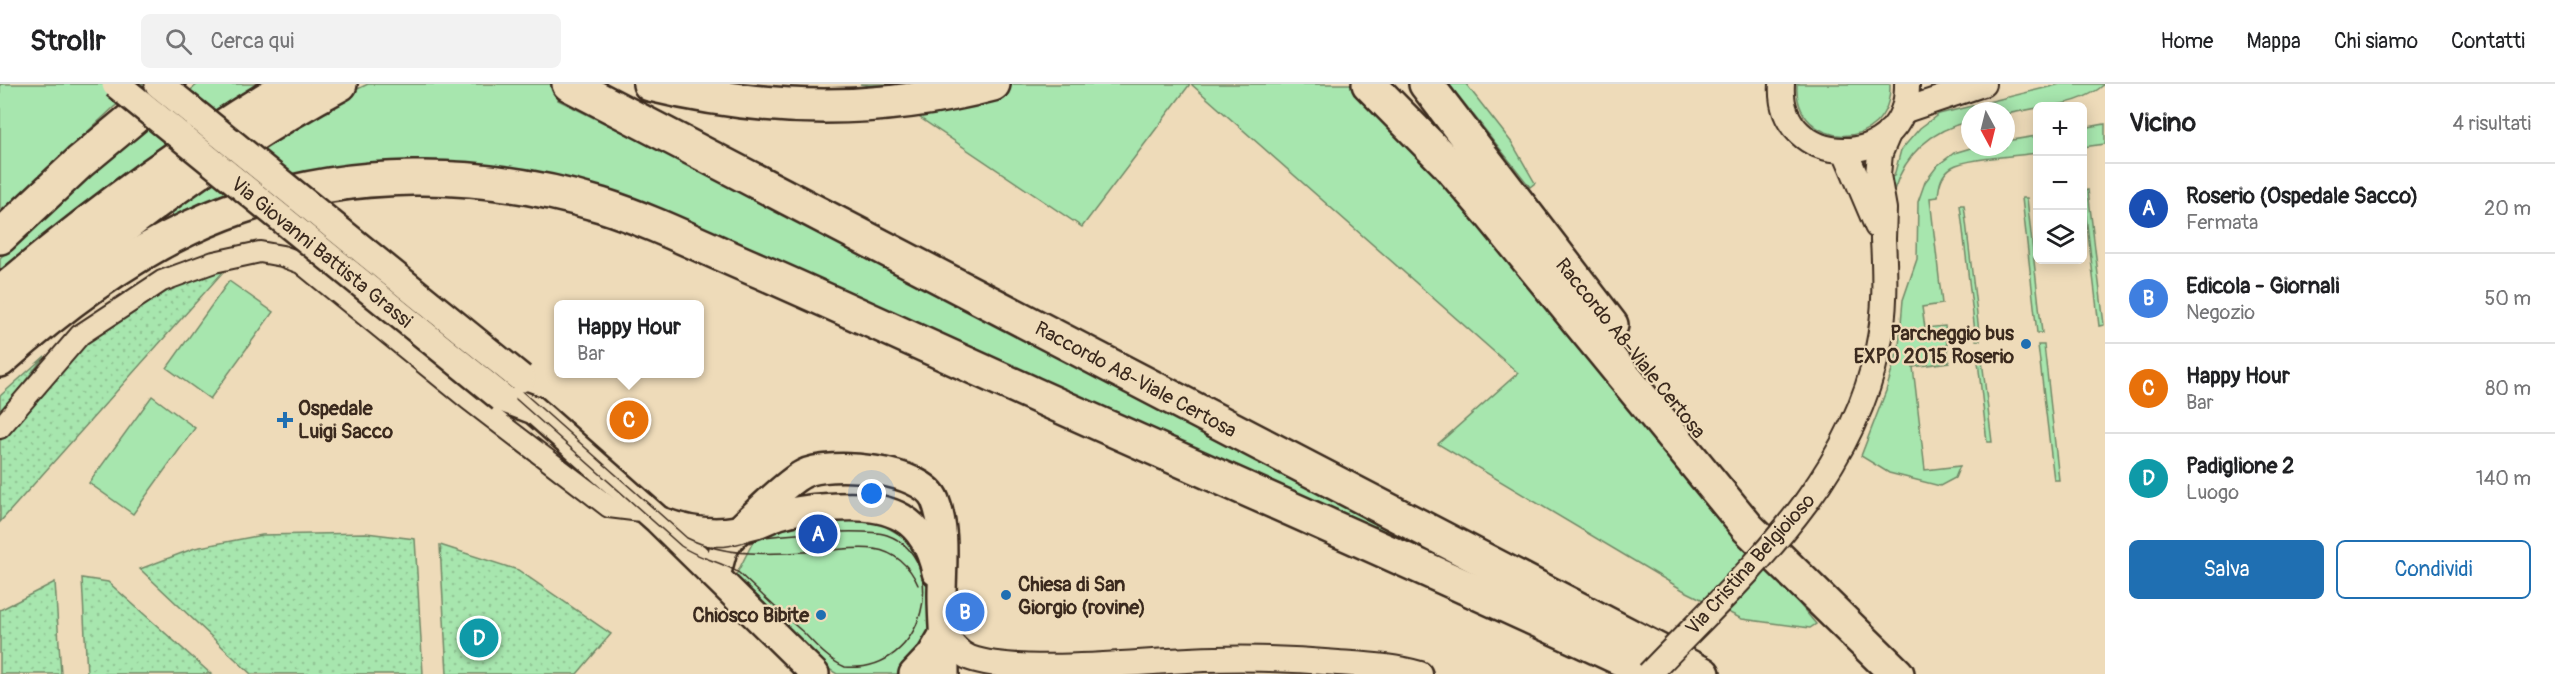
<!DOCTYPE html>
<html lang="it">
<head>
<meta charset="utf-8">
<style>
	body { margin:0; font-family:Pangolin,sans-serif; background:#f2f2f2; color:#202124 }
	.controls { position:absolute; right:18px; top:18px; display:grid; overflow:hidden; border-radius:9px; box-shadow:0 3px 15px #0003 }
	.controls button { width:54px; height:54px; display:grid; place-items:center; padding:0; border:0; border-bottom:2px solid #e0e0e0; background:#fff; color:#202124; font:30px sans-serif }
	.compass { position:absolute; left:1961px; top:18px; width:54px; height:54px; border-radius:50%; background:#fff; box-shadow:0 3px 15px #0003; rotate:173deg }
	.you { position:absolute; left:872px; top:410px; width:21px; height:21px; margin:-15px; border:4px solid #fff; border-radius:50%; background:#1a73e8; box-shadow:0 0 0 9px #1a73e833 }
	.badge { display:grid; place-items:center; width:39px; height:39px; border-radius:50%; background:#1f6fb2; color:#fff; font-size:20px; font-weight:700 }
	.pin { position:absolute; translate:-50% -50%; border:3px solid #fff; box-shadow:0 2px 6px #0006 }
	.popup { position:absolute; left:554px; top:216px; width:150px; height:78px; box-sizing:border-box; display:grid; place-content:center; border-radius:9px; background:#fff; filter:drop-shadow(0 2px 4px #0005); font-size:20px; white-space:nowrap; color:#757577 }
	.popup b { font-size:22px; color:#202124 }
	.popup::after { content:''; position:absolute; left:50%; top:100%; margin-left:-12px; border:12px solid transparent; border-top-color:#fff }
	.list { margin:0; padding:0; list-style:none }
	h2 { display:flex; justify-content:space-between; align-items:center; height:78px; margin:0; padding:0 24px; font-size:26px }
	h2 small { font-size:20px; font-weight:400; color:#757577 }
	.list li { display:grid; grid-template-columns:39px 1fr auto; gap:18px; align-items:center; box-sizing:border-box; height:90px; padding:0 24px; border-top:2px solid #e0e0e0 }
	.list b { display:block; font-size:22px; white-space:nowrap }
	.list p { margin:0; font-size:20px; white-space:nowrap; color:#757577 }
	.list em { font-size:20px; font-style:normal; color:#757577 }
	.actions { display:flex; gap:12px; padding:18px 24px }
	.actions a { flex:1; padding:14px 0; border:2px solid #1f6fb2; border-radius:9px; text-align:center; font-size:21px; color:#1f6fb2 }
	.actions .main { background:#1f6fb2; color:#fff }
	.icon { flex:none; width:33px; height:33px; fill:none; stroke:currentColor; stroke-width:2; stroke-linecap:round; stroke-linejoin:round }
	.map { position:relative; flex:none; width:2105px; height:590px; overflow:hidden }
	header { display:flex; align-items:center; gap:36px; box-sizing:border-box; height:84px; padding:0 30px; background:#fff; border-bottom:2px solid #e0e0e0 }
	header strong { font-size:28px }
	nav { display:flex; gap:33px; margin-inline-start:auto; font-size:21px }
	.search { width:420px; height:54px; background:#f2f2f2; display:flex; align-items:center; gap:15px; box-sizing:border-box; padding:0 21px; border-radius:9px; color:#757577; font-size:22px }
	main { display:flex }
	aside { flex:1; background:#fff }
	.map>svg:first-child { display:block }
	.grass { fill:#a7e6ae; stroke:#718866; stroke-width:1.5 }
	.park { fill:url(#park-dots); stroke:#718866; stroke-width:1.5 }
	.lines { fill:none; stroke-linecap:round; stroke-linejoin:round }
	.minor-casing { stroke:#3b2a1e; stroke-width:24 }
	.tertiary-casing { stroke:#3b2a1e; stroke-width:28 }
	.secondary-casing { stroke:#3b2a1e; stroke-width:32 }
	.motorway-casing { stroke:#3b2a1e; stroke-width:38 }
	.minor { stroke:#eedbb9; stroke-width:20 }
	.tertiary { stroke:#eedbb9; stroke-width:24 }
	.secondary { stroke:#eedbb9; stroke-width:27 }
	.motorway { stroke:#eedbb9; stroke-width:33 }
	.tram { stroke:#3b2a1e; stroke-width:1.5 }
	.tertiary-bridge-casing { stroke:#3b2a1e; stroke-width:28; stroke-linecap:butt }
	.secondary-bridge-casing { stroke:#3b2a1e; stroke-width:32; stroke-linecap:butt }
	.tertiary-bridge { stroke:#eedbb9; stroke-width:24 }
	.secondary-bridge { stroke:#eedbb9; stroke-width:27 }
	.poi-dot { fill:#1f6fb2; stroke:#eedbb9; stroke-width:2 }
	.labels { text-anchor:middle; stroke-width:4.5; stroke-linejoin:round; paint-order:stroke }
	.street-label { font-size:20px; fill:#3b2a1e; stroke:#eedbb9 }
	.poi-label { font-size:20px; font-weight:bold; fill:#3b2a1e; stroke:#eedbb9; text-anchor:end }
</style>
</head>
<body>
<header>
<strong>Strollr</strong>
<div class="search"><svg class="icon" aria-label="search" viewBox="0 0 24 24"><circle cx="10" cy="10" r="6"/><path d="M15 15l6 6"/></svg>Cerca qui</div>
<nav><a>Home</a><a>Mappa</a><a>Chi siamo</a><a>Contatti</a></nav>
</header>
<main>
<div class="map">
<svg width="2105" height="590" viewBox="0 0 2105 590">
	<defs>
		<pattern id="park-dots" width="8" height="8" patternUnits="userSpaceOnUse" patternTransform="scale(1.5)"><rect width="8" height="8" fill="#a7e6ae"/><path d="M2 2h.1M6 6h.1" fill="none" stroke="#91c595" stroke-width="1.8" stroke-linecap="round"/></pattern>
	</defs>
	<rect width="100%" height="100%" fill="#eedbb9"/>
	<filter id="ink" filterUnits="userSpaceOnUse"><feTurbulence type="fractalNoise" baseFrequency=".0167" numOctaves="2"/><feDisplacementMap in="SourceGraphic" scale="12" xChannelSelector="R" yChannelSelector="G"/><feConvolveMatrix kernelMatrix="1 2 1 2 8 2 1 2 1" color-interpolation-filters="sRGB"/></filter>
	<g filter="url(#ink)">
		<!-- grass -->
		<g class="grass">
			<path d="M 0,0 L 143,0 L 114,23 L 0,129 Z"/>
			<path d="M 198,0 L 272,0 L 0,197 L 0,174 L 88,91 Z"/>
			<path d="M 368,0 L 568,0 L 558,16 L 764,119 L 1496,499 L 497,89 L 176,135 L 170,128 L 218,93 L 345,11 Z"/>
			<path d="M 860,0 L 1190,0 L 1082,143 L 874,3 Z"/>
			<path d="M 1191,0 L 1353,0 L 1453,103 L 1816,540 L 1810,544 L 1742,535 L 1683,506 L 1438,360 L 1518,289 Z"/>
			<path d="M 1449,0 L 1466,0 L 1512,59 L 1535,99 L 1530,103 Z"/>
			<path d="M 1797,0 L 1890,0 C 1892,70 1793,67 1797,0 Z"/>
			<path d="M 2061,0 L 2105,0 C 2086,16 2062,22 2038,22 L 2037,24 L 2006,30 L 2006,27 L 1970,27 L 1970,37 C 1932,46 1906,68 1894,106 L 1892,104 L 1891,93 L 1894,92 L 1901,66 L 1920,44 L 1939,30 Z"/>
			<path d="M 2105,40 L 2105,60 L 2083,63 L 2083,44 Z"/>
			<path d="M 2037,52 L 2037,69 C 2018,72 1966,74 1952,83 C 1941,90 1939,101 1938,113 L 1930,114 L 1942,220 L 1922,223 L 1925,244 L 1945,242 L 1949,278 L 1913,283 L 1925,386 L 1960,382 L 1955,394 L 1940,402 L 1889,389 L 1861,372 L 1886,307 L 1899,262 L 1903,216 L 1917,175 L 1918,118 L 1925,98 L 1938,81 L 1954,69 L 1974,63 L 2006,63 L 2006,57 Z"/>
			<path d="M 2088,106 L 2104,241 L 2099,242 L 2083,107 Z"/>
			<path d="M 2022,114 L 2027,114 L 2042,249 L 2037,249 Z"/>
			<path d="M 1960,121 L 1964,121 L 1980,256 L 1976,256 Z"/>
			<path d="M 229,197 L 273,228 L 210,315 L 167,284 Z"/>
			<path d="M 2038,261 L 2044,261 L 2059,396 L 2054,396 Z"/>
			<path d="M 1977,268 L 1981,268 L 1992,358 L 1987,358 Z"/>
			<path d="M 152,312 L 195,344 L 133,430 L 89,399 Z"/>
			<path d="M 863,436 L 883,441 L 911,457 L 930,491 L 930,547 L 910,580 L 896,590 L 837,590 L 819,579 L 732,499 L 757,450 L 781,439 Z"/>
		</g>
		<!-- park -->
		<g class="park">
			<path d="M 210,187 L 223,188 L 0,438 L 0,357 L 86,257 L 157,207 Z"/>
			<path d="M 45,272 L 0,329 L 0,312 Z"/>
			<path d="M 366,449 L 415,455 L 423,590 L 251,590 L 140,485 L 195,464 L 262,451 Z"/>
			<path d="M 440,461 L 518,486 L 611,550 L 577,590 L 447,590 Z"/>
			<path d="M 82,494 L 108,498 L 211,590 L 87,590 Z"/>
			<path d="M 55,498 L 61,590 L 0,590 L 0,526 Z"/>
		</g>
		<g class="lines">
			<defs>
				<path id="minor" d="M 0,344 L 80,251 L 162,197 L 214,178 L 260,168 L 282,172 L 301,179 L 468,315 L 609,423 L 649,428"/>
				<g id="tertiary">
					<path d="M 1782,0 C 1776,86 1909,90 1907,0"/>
					<path d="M 1903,27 L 1983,0"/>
					<path d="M 1845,67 L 1877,142"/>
					<path d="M 1883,155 L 1884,125 L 1878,91 L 1880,69 L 1889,48"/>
					<path d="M 944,549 C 951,559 958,569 970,574 C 1015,590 1118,580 1169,577 C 1225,573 1283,574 1338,579 C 1365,581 1394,582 1420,590"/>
				</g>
				<g id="secondary">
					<path d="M 502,314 L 534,326 L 658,436 L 815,590"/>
					<path d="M 660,437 C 684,446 711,451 737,446 C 752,444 765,436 779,431 C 799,425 818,424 838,423 C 890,420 924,433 936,488"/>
					<path d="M 716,492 L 723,466 L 731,454 C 745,439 787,398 803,390 C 830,376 923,385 935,416 C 947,446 942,481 942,512 C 942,538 945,564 945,590"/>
					<path d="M 913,590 L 931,571 L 944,549"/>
				</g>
				<g id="motorway">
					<path d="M 569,0 L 1703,590"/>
					<path d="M 650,0 C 763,28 880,30 993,0"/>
					<path d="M 1369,0 L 1447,79 L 1490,129 L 1748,444 L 1897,590"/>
					<path d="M 1426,0 L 1611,241"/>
					<path d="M 0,153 L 80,78 L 168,5"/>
					<path d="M 0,210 C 91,133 189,60 292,0"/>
					<path d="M 0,245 C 101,156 220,64 340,0"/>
					<path d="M 0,276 C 124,165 242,96 413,94 C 475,93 541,103 601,121 C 655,138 707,165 760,187 C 851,227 942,269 1033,310 C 1240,403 1449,493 1654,590"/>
				</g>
			</defs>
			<!-- minor casing -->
			<use href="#minor" class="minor-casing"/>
			<!-- tertiary casing -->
			<use href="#tertiary" class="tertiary-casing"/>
			<!-- secondary casing -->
			<use href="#secondary" class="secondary-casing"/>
			<!-- motorway casing -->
			<use href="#motorway" class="motorway-casing"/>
			<!-- minor -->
			<use href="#minor" class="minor"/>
			<!-- tertiary -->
			<use href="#tertiary" class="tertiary"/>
			<!-- secondary -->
			<use href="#secondary" class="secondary"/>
			<!-- motorway -->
			<use href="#motorway" class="motorway"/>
			<!-- tram -->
			<g class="tram">
				<path d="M 130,0 L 508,308 L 681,462 C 699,475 721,477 739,489 C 760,509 781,529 803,548 C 815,560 828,576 845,583 C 927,590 951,474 887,451 C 866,444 789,450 764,453 C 745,456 732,465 711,462"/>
				<path d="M 145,0 L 515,301 L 687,454 C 732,476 784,469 832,466 C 846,465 860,463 874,465 C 895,468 910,482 918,501"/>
			</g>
			<defs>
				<path id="tertiary-bridge" d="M 1649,590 C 1742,492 1850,401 1878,264 C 1886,228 1885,191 1883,155"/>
				<g id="secondary-bridge">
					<path d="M 116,0 L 502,314"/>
					<path d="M 159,0 L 521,294"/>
				</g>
			</defs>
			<!-- tertiary-bridge casing -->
			<use href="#tertiary-bridge" class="tertiary-bridge-casing"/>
			<!-- secondary-bridge casing -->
			<use href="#secondary-bridge" class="secondary-bridge-casing"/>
			<!-- tertiary-bridge -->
			<use href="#tertiary-bridge" class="tertiary-bridge"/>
			<!-- secondary-bridge -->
			<use href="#secondary-bridge" class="secondary-bridge"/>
		</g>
	</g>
	<!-- markers -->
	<g class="poi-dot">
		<circle cx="2026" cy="260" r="6"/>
		<path d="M282 327h6v6h6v6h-6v6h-6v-6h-6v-6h6z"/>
		<circle cx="1006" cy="511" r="6"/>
		<circle cx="821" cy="531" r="6"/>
	</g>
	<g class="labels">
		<!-- street labels -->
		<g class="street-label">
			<text transform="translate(322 168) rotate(39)" y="7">Via Giovanni Battista Grassi</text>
			<text transform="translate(1631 264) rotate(51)" y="7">Raccordo A8-Viale Certosa</text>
			<text transform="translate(1136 295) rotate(28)" y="7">Raccordo A8-Viale Certosa</text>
			<text transform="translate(1750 480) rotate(-48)" y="7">Via Cristina Belgioioso</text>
		</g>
		<!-- poi labels -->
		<g class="poi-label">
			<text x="2014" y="256">Parcheggio bus<tspan x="2014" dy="23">EXPO 2015 Roserio</tspan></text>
			<text x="298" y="331" text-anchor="start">Ospedale<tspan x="298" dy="23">Luigi Sacco</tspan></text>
			<text x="1018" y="507" text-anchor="start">Chiesa di San<tspan x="1018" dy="23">Giorgio (rovine)</tspan></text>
			<text x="809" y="538">Chiosco Bibite</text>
		</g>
	</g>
</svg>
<div class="controls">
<button>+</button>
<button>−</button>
<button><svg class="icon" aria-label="layers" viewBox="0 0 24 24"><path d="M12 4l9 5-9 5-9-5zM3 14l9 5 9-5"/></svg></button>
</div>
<svg class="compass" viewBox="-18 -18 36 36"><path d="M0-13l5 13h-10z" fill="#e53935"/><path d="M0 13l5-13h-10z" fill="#757577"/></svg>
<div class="you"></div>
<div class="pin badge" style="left:818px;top:450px;background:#1a4fb4">A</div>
<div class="pin badge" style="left:965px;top:528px;background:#3f7fe0">B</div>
<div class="pin badge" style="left:629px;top:336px;background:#e8710a">C</div>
<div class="popup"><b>Happy Hour</b>Bar</div>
<div class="pin badge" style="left:479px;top:554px;background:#0f9aa8">D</div>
</div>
<aside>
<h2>Vicino<small>4 risultati</small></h2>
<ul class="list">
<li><span class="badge" style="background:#1a4fb4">A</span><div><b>Roserio (Ospedale Sacco)</b><p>Fermata</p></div><em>20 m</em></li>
<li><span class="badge" style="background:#3f7fe0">B</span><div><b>Edicola - Giornali</b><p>Negozio</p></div><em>50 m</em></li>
<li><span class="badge" style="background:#e8710a">C</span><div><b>Happy Hour</b><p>Bar</p></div><em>80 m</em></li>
<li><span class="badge" style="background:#0f9aa8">D</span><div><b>Padiglione 2</b><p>Luogo</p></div><em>140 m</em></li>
</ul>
<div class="actions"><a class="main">Salva</a><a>Condividi</a></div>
</aside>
</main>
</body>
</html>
